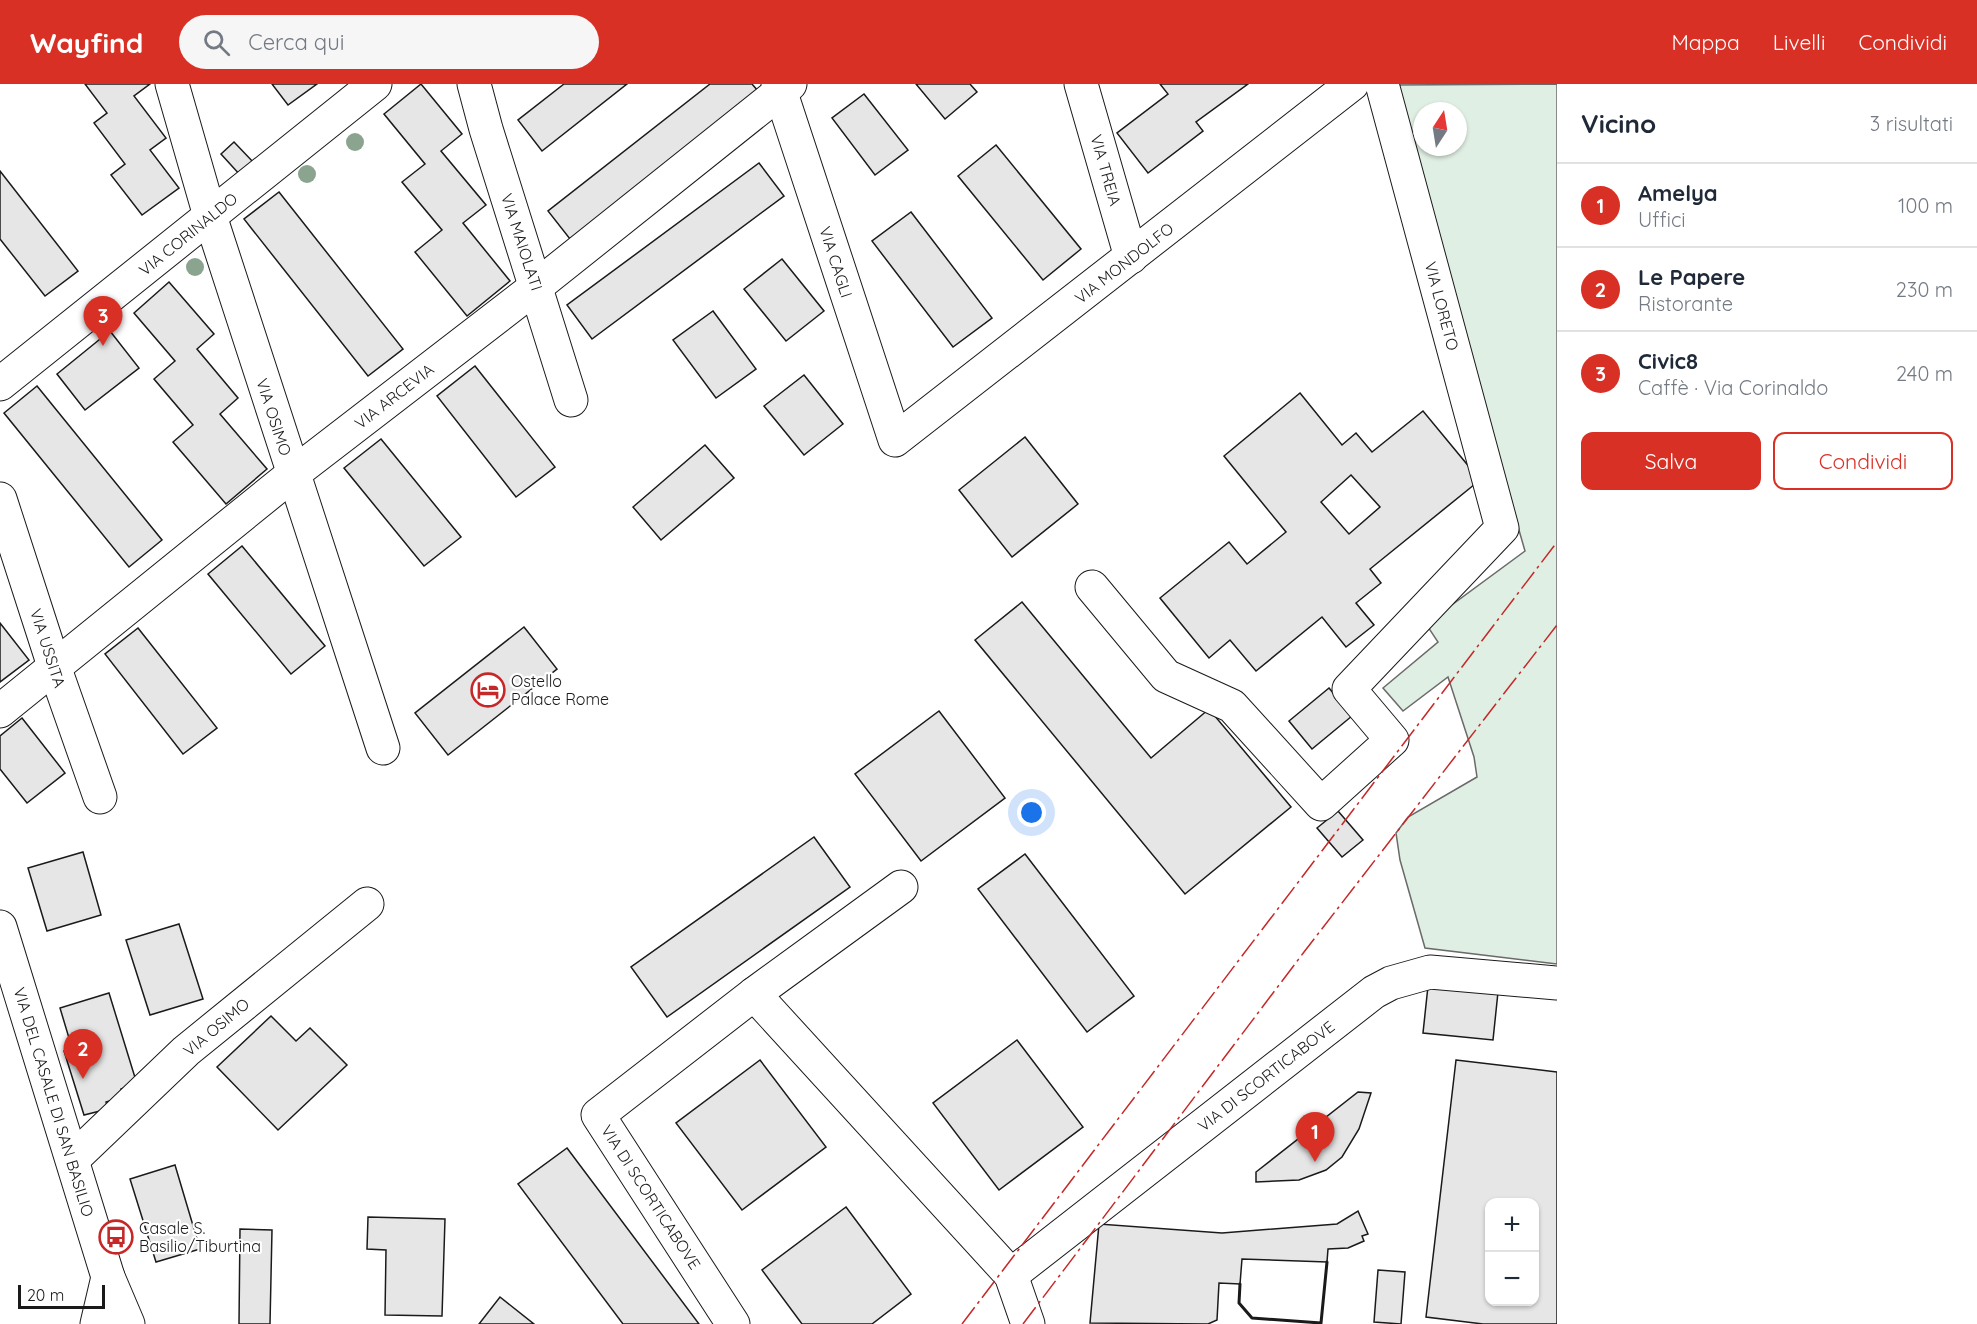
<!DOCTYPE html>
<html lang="it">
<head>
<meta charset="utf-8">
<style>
	body { margin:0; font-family:Quicksand,sans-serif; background:#f6f6f7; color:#1f2937 }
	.controls { position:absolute; right:18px; bottom:18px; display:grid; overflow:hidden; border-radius:12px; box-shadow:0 2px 4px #0004 }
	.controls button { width:54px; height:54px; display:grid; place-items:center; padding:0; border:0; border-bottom:2px solid #e0e1e3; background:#fff; color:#1f2937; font:30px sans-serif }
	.compass { position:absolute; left:1413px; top:18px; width:54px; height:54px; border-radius:50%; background:#fff; box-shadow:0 2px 4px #0004; rotate:12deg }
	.scale { position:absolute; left:18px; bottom:15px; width:87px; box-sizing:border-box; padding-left:6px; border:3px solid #1a1a1a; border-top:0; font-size:16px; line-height:21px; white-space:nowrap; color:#1a1a1a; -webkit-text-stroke:4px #fff; paint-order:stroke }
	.you { position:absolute; left:1032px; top:729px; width:21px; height:21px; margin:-15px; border:4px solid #fff; border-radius:50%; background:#1a73e8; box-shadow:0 0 0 9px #1a73e833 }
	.badge { display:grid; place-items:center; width:39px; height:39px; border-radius:50%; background:#d93025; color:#fff; font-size:20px; font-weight:700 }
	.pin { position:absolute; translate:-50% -50px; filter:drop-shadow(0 2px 3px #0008) }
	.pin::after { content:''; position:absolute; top:32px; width:21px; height:18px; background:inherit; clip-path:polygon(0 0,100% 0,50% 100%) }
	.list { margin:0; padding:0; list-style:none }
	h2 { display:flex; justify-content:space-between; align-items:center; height:78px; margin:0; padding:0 24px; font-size:26px }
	h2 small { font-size:20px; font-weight:400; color:#747a83 }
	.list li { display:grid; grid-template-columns:39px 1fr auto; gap:18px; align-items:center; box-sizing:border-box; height:84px; padding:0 24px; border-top:2px solid #e0e1e3 }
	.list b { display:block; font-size:22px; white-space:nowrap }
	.list p { margin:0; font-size:20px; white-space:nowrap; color:#747a83 }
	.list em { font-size:20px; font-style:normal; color:#747a83 }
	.actions { display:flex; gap:12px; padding:18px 24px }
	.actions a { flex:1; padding:14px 0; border:2px solid #d93025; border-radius:12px; text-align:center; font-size:21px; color:#d93025 }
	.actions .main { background:#d93025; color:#fff }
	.icon { flex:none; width:33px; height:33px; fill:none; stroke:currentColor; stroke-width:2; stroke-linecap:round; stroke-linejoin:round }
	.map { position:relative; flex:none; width:1557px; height:1240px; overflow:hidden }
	header { display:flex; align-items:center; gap:36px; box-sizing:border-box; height:84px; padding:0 30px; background:#d93025; color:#fff }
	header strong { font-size:28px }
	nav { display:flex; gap:33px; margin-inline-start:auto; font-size:21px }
	.search { width:420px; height:54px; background:#f6f6f7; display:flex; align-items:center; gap:15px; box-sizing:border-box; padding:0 21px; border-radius:33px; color:#747a83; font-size:22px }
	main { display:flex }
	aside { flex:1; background:#fff }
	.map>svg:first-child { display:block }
	.green { fill:#e0efe3; stroke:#6a6a6a; stroke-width:1.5; fill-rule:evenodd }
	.building { fill:#e6e6e6; stroke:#1a1a1a; stroke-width:1.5; fill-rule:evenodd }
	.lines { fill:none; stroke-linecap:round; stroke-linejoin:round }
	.minor-casing { stroke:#1a1a1a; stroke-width:35 }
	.minor { stroke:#fff; stroke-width:33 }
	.wall { stroke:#1a1a1a; stroke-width:3 }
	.power { stroke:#c62828; stroke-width:1.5; stroke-dasharray:21 4.5 3 4.5; stroke-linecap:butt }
	.tree { fill:#8aa48f }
	.labels { text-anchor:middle; stroke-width:4.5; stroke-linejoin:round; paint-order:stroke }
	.street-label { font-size:16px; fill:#1a1a1a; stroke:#fff }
	.poi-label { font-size:16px; fill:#1a1a1a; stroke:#fff; text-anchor:start }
</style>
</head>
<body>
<header>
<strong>Wayfind</strong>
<div class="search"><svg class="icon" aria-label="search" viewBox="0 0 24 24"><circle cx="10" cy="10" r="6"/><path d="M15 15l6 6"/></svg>Cerca qui</div>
<nav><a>Mappa</a><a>Livelli</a><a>Condividi</a></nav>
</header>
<main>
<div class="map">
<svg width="1557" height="1240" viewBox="0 0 1557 1240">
	<rect width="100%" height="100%" fill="#fff"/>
	<!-- green -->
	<path class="green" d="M 1557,0 L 1557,880 L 1425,864 L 1400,776 L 1396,749 L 1408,733 L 1477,693 L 1474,673 L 1448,593 L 1403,627 L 1383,604 L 1438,558 L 1426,540 L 1525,467 L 1391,1 ZM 1422,27 L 1458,27 L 1458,63 L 1422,63 Z"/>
	<!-- building -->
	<g class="building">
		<path d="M 85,0 L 150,0 L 134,12 L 166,54 L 150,66 L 179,104 L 142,131 L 111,91 L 125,80 L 94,39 L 107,29 Z"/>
		<path d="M 272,0 L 317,0 L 288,21 Z"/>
		<path d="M 421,0 L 462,50 L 441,67 L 486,121 L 463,139 L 510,197 L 467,232 L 415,168 L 442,146 L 402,98 L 425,80 L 384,30 Z"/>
		<path d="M 564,0 L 627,0 L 542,67 L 518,36 Z"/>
		<path d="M 710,0 L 752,0 L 758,7 L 570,155 L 548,127 Z"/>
		<path d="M 916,0 L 970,0 L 977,8 L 945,35 Z"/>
		<path d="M 1160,0 L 1248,0 L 1196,38 L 1203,47 L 1148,89 L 1117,49 L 1168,10 Z"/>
		<path d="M 864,10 L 908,66 L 875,91 L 832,34 Z"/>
		<path d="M 234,58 L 255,80 L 241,92 L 221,70 Z"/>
		<path d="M 996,61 L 1081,165 L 1043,196 L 958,92 Z"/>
		<path d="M 759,79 L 784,112 L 592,255 L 567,221 Z"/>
		<path d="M 0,87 L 78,187 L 45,212 L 0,155 Z"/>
		<path d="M 279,108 L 403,265 L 368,292 L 244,135 Z"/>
		<path d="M 911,128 L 992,234 L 953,263 L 872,157 Z"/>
		<path d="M 782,175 L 824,227 L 786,257 L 744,205 Z"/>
		<path d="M 169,198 L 214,250 L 197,265 L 238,314 L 220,330 L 267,385 L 226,420 L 173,358 L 193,341 L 154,295 L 175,277 L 134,229 Z"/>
		<path d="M 713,227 L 756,285 L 716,314 L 673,256 Z"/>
		<path d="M 110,247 L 139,284 L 85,326 L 57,290 Z"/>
		<path d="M 475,282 L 555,383 L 516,413 L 437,312 Z"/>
		<path d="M 804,291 L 843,340 L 804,371 L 764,322 Z"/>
		<path d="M 37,302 L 162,456 L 129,483 L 4,329 Z"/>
		<path d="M 1300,309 L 1342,361 L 1356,349 L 1372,368 L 1423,327 L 1480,396 L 1370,485 L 1381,499 L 1356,519 L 1374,541 L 1346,563 L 1322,533 L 1256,587 L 1230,556 L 1209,574 L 1160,514 L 1229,458 L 1247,480 L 1286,448 L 1224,372 ZM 1351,391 L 1380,423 L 1349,450 L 1321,418 Z"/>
		<path d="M 1025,353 L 1078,420 L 1012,473 L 959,406 Z"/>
		<path d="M 381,355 L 461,453 L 424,482 L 344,384 Z"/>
		<path d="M 705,361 L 734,394 L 661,456 L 633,423 Z"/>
		<path d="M 242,462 L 325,562 L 291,590 L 208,490 Z"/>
		<path d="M 1022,518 L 1151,674 L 1209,625 L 1291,723 L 1185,810 L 975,556 Z"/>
		<path d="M 0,539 L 29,576 L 0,598 Z"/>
		<path d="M 524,543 L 557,585 L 448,671 L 415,629 Z"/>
		<path d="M 138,544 L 217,644 L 183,670 L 105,570 Z"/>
		<path d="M 1329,604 L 1352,632 L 1312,665 L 1289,637 Z"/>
		<path d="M 939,627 L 1005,714 L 921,777 L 855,690 Z"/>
		<path d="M 22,634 L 65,689 L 27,719 L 0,685 L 0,652 Z"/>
		<path d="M 1338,727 L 1363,756 L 1342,773 L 1317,744 Z"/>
		<path d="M 814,753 L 850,803 L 667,933 L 631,883 Z"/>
		<path d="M 83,768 L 101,831 L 47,847 L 28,784 Z"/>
		<path d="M 1025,770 L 1134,912 L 1087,948 L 978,805 Z"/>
		<path d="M 179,840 L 203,915 L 150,931 L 126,856 Z"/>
		<path d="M 1428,902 L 1498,908 L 1493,956 L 1423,949 Z"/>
		<path d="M 109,909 L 137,1000 L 121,1005 L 123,1013 L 106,1018 L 108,1025 L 84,1031 L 64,967 L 72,964 L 60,924 Z"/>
		<path d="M 271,932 L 296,957 L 310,944 L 347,981 L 278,1046 L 217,983 Z"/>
		<path d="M 1017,956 L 1083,1043 L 999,1106 L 933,1019 Z"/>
		<path d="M 760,976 L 826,1063 L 742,1126 L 676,1039 Z"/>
		<path d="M 1456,976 L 1557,988 L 1557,1240 L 1483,1240 L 1426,1233 ZM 1490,1118 L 1534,1118 L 1534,1218 L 1490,1218 Z"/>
		<path d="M 1358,1008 L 1371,1009 L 1359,1045 L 1342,1073 L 1326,1086 L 1299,1096 L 1256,1098 L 1256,1088 Z"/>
		<path d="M 567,1064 L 699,1240 L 623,1240 L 518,1100 Z"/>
		<path d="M 175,1081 L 200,1165 L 156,1178 L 130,1095 Z"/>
		<path d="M 846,1123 L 911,1210 L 872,1240 L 802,1240 L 762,1186 Z"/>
		<path d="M 1358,1127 L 1368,1150 L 1362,1152 L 1364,1157 L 1348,1164 L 1328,1165 L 1327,1178 L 1242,1175 L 1240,1200 L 1219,1199 L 1217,1236 L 1208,1240 L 1090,1239 L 1099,1140 L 1222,1149 L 1337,1140 Z"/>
		<path d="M 368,1133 L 445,1135 L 442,1232 L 385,1231 L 386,1166 L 367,1165 Z"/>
		<path d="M 240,1145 L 272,1146 L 270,1240 L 239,1240 Z"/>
		<path d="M 1378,1186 L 1405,1188 L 1401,1240 L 1374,1238 Z"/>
		<path d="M 500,1213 L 534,1240 L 479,1240 Z"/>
	</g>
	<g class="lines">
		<defs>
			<g id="minor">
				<path d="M 172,0 L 210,132 L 383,664"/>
				<path d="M 474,0 L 486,45 L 571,316"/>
				<path d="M 778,0 L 895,356 L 1352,0"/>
				<path d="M 1081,0 L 1131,173"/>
				<path d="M 0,300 L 375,0"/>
				<path d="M 0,415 L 55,585 L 100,713"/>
				<path d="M 1092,503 L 1166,592 L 1232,622 L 1321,720 L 1392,656 L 1349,605 L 1502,444 L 1382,0"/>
				<path d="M 0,627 L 293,390 L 537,202 L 790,0"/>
				<path d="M 0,843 L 108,1193 L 128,1240"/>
				<path d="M 754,910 L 1011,1191 L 1028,1240"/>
				<path d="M 73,1075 L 186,967 L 367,820"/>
				<path d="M 1011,1191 L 1374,908 L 1391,899 L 1430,888 L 1557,899"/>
				<path d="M 97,1240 L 108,1193"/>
				<path d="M 733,1240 L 598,1031 L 754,910 L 901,803"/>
			</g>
		</defs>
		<!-- minor casing -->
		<use href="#minor" class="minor-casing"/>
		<!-- minor -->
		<use href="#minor" class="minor"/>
		<!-- wall -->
		<path class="wall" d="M 1240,1200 L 1239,1219 L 1252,1234 L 1321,1239 L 1327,1178"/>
		<!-- power -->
		<g class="power">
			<path d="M 962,1240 L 1557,458"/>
			<path d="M 1023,1240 L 1304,868 L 1557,541"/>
		</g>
	</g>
	<!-- trees -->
	<g class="tree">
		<circle cx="355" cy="58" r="9"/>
		<circle cx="307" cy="90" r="9"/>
		<circle cx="195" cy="183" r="9"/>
	</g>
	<!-- icons -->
	<defs>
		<symbol id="hotel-ring" viewBox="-11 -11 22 22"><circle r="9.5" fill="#fff" stroke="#c62828" stroke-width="1.5"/><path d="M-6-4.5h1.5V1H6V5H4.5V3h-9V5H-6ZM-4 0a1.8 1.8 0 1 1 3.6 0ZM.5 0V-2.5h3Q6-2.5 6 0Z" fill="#c62828"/></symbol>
		<symbol id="bus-ring" viewBox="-11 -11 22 22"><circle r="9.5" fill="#fff" stroke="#c62828" stroke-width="1.5"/><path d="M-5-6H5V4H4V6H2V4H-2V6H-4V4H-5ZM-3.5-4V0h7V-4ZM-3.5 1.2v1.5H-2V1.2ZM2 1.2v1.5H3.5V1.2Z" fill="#c62828"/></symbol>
	</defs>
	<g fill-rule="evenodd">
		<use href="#hotel-ring" x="469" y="587" width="38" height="38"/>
		<use href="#bus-ring" x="97" y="1134" width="38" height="38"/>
	</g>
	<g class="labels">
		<!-- street labels -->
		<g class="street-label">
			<text transform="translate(1106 86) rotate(74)" y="6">VIA TREIA</text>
			<text transform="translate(188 150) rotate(-39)" y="6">VIA CORINALDO</text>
			<text transform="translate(522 158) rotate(72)" y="6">VIA MAIOLATI</text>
			<text transform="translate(836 178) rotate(72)" y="6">VIA CAGLI</text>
			<text transform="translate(1124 179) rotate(-38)" y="6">VIA MONDOLFO</text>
			<text transform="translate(1442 222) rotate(75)" y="6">VIA LORETO</text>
			<text transform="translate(394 312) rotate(-38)" y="6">VIA ARCEVIA</text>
			<text transform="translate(274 333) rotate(72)" y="6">VIA OSIMO</text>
			<text transform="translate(48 564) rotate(72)" y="6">VIA USSITA</text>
			<text transform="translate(216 943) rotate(-40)" y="6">VIA OSIMO</text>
			<text transform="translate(1266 992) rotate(-38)" y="6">VIA DI SCORTICABOVE</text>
			<text transform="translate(54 1018) rotate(73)" y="6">VIA DEL CASALE DI SAN BASILIO</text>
			<text transform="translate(651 1113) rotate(57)" y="6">VIA DI SCORTICABOVE</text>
		</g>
		<!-- poi labels -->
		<g class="poi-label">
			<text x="511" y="603">Ostello<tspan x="511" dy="18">Palace Rome</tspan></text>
			<text x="139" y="1150">Casale S.<tspan x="139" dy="18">Basilio/Tiburtina</tspan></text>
		</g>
	</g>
</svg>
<div class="controls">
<button>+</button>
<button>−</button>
</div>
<svg class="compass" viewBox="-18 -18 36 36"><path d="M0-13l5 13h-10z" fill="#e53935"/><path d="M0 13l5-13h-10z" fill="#747a83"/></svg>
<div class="scale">20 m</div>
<div class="you"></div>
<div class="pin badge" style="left:1315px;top:1078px">1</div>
<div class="pin badge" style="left:83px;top:995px">2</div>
<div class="pin badge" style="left:103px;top:262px">3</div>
</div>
<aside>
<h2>Vicino<small>3 risultati</small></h2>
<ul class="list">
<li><span class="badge">1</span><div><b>Amelya</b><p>Uffici</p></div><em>100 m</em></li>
<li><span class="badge">2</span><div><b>Le Papere</b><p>Ristorante</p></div><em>230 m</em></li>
<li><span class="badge">3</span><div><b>Civic8</b><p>Caffè · Via Corinaldo</p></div><em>240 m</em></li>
</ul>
<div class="actions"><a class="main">Salva</a><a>Condividi</a></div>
</aside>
</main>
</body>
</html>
